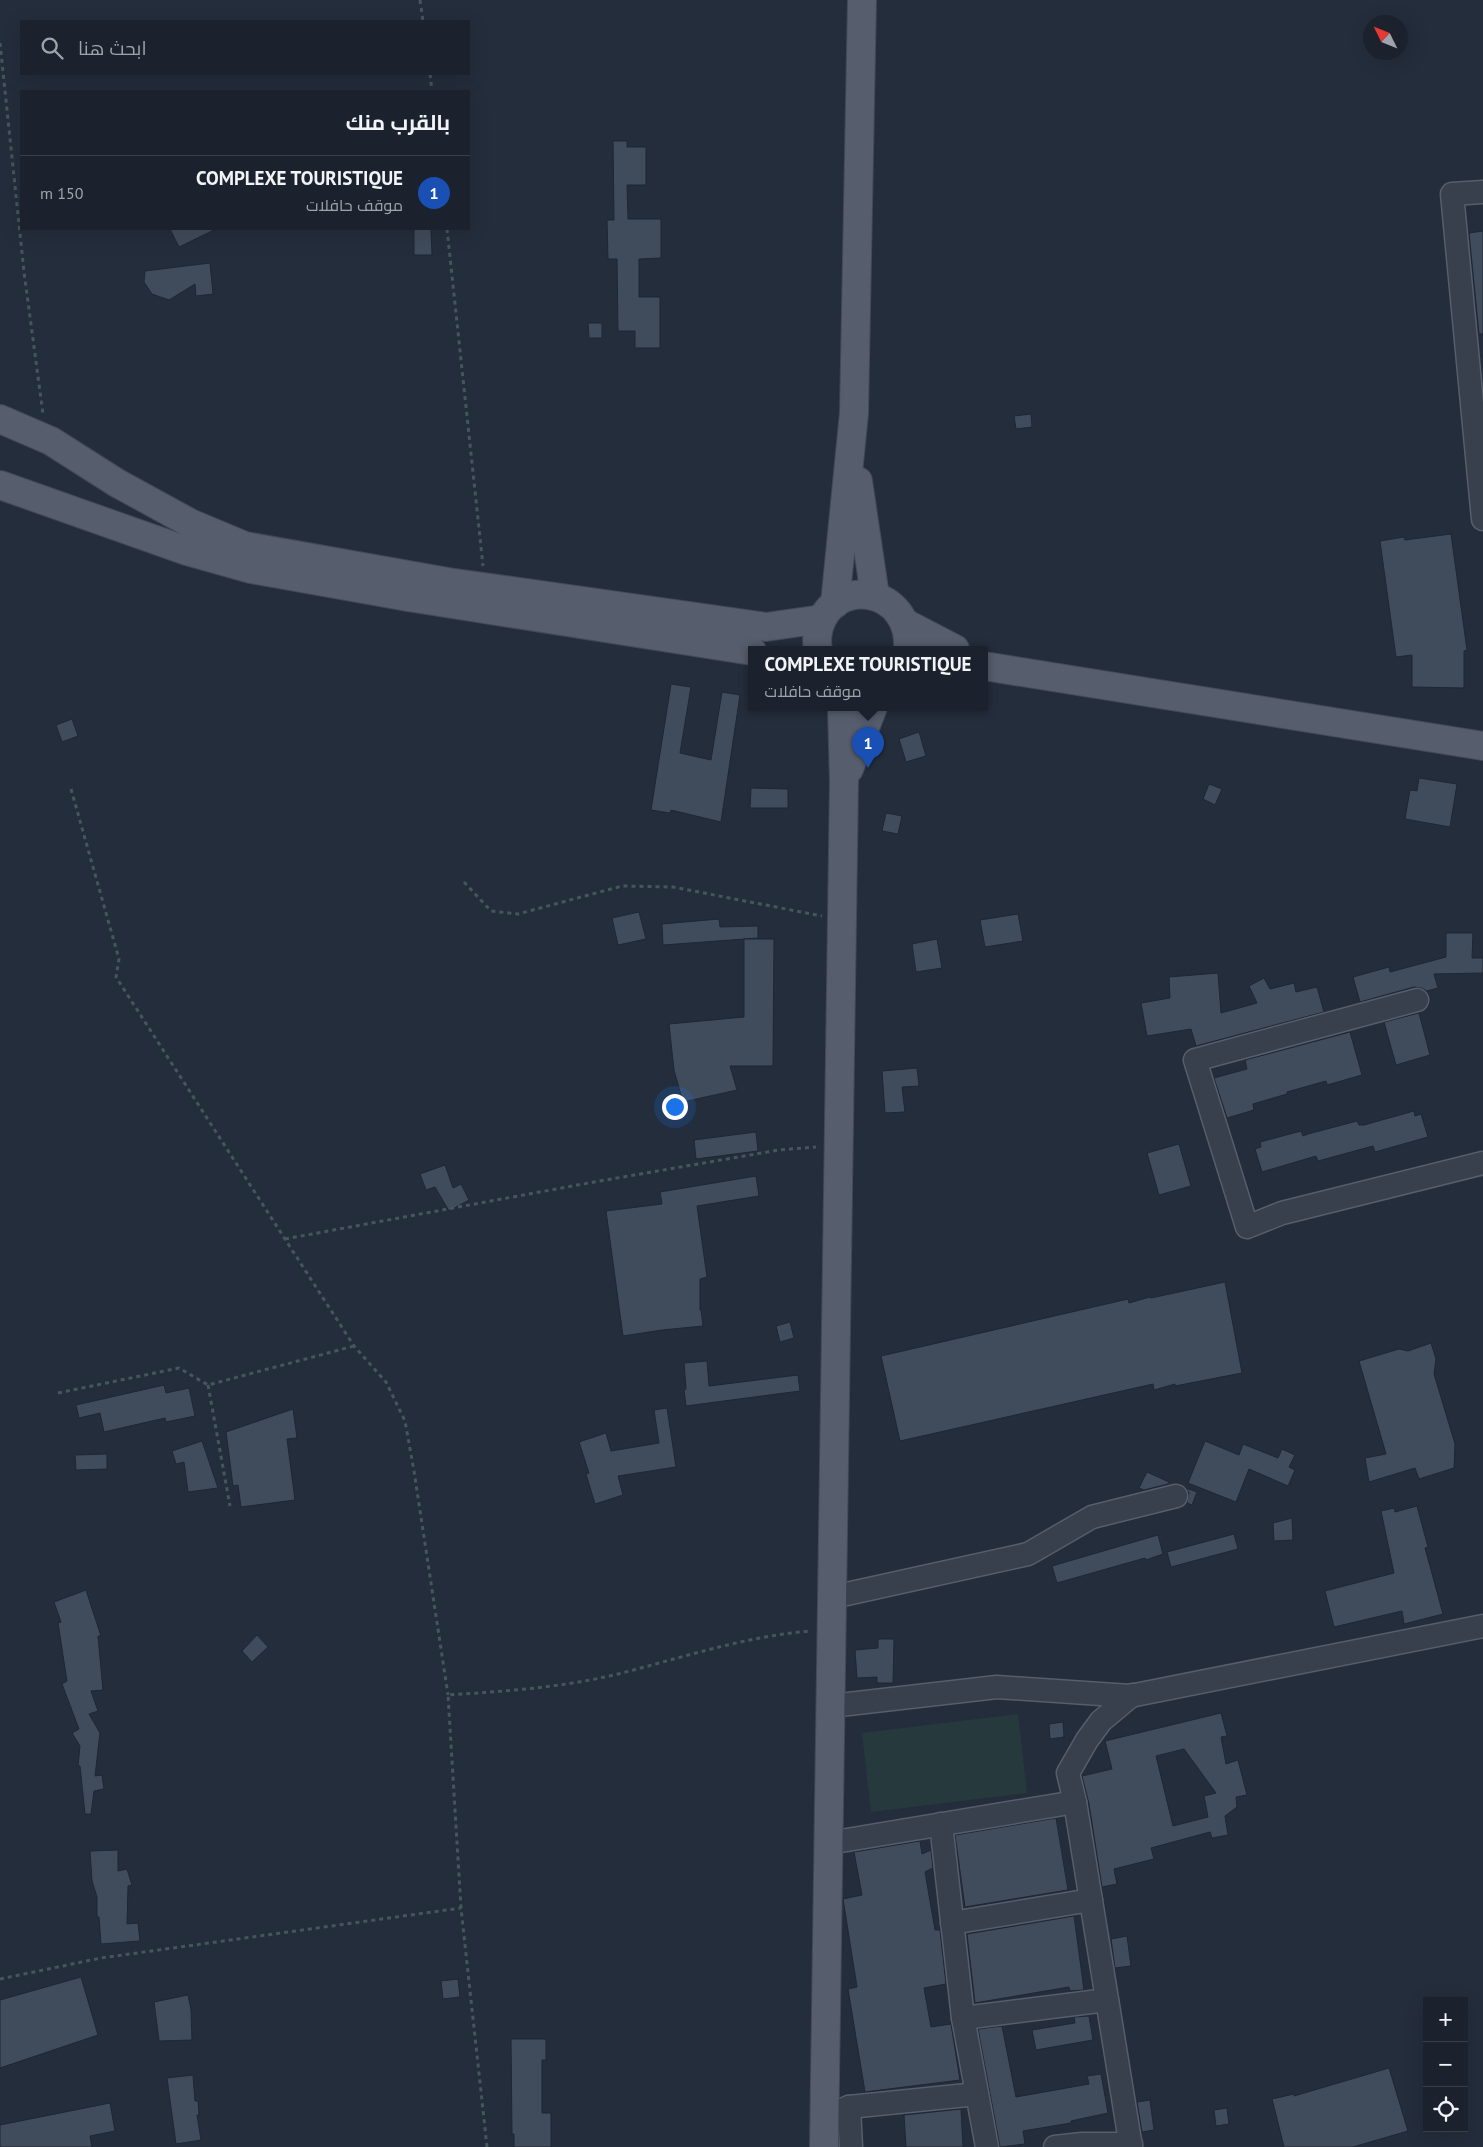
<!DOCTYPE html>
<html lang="ar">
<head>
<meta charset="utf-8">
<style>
	body { margin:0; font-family:"PT Sans",Cairo,sans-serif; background:#282f39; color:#f1f3f6; direction:rtl }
	.controls { position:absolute; right:15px; bottom:15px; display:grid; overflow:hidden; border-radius:0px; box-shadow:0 5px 20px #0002 }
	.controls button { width:45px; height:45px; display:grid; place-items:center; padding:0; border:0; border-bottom:1px solid #393f49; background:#1b222d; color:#f1f3f6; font:25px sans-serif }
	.compass { position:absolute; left:1363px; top:15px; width:45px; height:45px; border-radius:50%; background:#1b222d; box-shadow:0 5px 20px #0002; rotate:313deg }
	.you { position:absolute; left:674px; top:1106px; width:18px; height:18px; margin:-12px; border:4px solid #fff; border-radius:50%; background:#1a73e8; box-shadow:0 0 0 8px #1a73e833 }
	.badge { display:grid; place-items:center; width:32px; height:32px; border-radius:50%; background:#8baff5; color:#fff; font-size:16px; font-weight:700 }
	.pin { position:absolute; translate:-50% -41px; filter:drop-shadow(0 1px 2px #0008) }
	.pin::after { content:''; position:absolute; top:26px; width:18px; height:15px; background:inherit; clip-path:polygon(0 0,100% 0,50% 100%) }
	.popup { position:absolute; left:748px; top:646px; width:240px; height:65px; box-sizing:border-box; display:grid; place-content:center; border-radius:0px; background:#1b222d; filter:drop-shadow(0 1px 4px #0005); font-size:16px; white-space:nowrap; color:#a0a4aa }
	.popup b { font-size:19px; color:#f1f3f6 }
	.popup::after { content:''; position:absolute; left:50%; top:100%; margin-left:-10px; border:10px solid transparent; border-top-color:#1b222d }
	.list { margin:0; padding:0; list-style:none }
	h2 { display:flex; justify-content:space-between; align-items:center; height:65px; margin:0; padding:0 20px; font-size:21px }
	h2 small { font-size:16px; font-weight:400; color:#a0a4aa }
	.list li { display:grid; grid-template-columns:32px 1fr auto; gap:15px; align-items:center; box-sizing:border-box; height:75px; padding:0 20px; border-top:1px solid #393f49 }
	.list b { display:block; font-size:19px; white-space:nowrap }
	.list p { margin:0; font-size:16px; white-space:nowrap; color:#a0a4aa }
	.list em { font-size:16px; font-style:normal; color:#a0a4aa }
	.icon { flex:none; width:28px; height:28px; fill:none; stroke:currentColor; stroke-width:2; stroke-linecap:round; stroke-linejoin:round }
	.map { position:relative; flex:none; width:1483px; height:2147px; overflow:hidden; direction:ltr }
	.search { position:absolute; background:#1b222d; box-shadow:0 5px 20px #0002; left:20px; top:20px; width:450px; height:55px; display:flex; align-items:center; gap:12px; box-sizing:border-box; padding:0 18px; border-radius:0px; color:#a0a4aa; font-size:19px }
	.panel { position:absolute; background:#1b222d; box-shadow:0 5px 20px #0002; left:20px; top:90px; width:450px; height:140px; border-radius:0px; direction:rtl }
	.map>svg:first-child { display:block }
	.green { fill:#263a3e }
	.building { fill:#404b5b; stroke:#1f2634; fill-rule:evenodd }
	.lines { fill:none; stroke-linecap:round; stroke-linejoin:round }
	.minor-casing { stroke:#565d6b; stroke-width:25 }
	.major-casing { stroke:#414856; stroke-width:30 }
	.path { stroke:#44575b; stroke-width:3; stroke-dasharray:4 4; stroke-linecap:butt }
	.minor { stroke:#383f4d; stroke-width:22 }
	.major { stroke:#565e6d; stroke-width:28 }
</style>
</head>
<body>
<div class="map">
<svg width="1483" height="2147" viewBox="0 0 1483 2147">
	<rect width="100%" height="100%" fill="#242d3c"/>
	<!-- green -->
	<path class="green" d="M 1018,1714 L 1027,1793 L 871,1812 L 862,1733 Z"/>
	<!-- building -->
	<g class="building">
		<path d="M 613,141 L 627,141 L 627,147 L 646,147 L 646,185 L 627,185 L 628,219 L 661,219 L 661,258 L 639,259 L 639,297 L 660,297 L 660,348 L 635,348 L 635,331 L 618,331 L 617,259 L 608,259 L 607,220 L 614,220 Z"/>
		<path d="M 170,229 L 216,229 L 179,247 Z"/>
		<path d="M 414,229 L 431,229 L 432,255 L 414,255 Z"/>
		<path d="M 1483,231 L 1483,334 L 1479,334 L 1469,233 Z"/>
		<path d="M 210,263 L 213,294 L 196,296 L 195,284 L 169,300 L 152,294 L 144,282 L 145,271 Z"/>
		<path d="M 588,323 L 602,323 L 602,338 L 589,338 Z"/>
		<path d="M 1031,414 L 1032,427 L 1016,429 L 1014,416 Z"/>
		<path d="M 1451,534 L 1467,650 L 1464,651 L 1464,688 L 1412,687 L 1412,655 L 1396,657 L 1380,541 L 1404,537 L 1405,540 Z"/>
		<path d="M 671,684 L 691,687 L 680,753 L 711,760 L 722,692 L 740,695 L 721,822 L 671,810 L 670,813 L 651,810 Z"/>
		<path d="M 72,719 L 78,736 L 62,742 L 56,725 Z"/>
		<path d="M 919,732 L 926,756 L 906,762 L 899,739 Z"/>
		<path d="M 1419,778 L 1457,784 L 1450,827 L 1405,819 L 1410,790 L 1417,791 Z"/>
		<path d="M 1209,784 L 1222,789 L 1215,805 L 1203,799 Z"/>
		<path d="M 751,788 L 788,789 L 788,808 L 750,808 Z"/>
		<path d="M 886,813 L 902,816 L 898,834 L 882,831 Z"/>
		<path d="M 639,912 L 646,939 L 618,945 L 612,918 Z"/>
		<path d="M 1018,914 L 1023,941 L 985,947 L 980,920 Z"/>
		<path d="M 719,919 L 720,927 L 758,926 L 758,938 L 663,945 L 662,924 Z"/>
		<path d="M 1446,933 L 1473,933 L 1472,958 L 1483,958 L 1483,973 L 1434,974 L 1438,988 L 1427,991 L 1421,988 L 1414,987 L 1360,1002 L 1353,977 L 1389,967 L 1390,972 L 1446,957 Z"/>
		<path d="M 744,939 L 774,939 L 773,1066 L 730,1066 L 737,1090 L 683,1102 L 674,1070 L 669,1024 L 744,1017 Z"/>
		<path d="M 937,939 L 942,968 L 916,972 L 912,944 Z"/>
		<path d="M 1218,973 L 1221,1013 L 1257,1003 L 1249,986 L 1264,978 L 1270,989 L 1294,983 L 1296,992 L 1317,987 L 1324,1012 L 1196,1046 L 1191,1029 L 1147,1036 L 1141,1003 L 1170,998 L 1169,977 Z"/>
		<path d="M 1419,1013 L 1430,1055 L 1396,1065 L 1384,1022 Z"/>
		<path d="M 1350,1032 L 1362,1075 L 1327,1085 L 1326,1081 L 1287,1092 L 1287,1094 L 1253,1104 L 1254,1110 L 1227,1118 L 1214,1078 L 1247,1069 L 1245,1060 Z"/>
		<path d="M 917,1068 L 919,1086 L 902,1087 L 905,1112 L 885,1113 L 882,1071 Z"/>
		<path d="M 1414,1111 L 1415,1116 L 1421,1114 L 1428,1137 L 1375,1152 L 1373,1146 L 1318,1161 L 1316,1156 L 1262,1172 L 1255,1149 L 1261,1147 L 1260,1142 L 1301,1131 L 1303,1136 L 1308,1134 L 1357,1121 L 1359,1125 L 1364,1125 Z"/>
		<path d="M 756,1132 L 758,1151 L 696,1159 L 694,1140 Z"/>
		<path d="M 1179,1144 L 1191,1186 L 1159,1195 L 1147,1153 Z"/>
		<path d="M 445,1165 L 453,1188 L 461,1184 L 469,1200 L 449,1211 L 435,1187 L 426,1190 L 420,1174 Z"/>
		<path d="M 756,1176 L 759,1196 L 697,1206 L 707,1277 L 700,1279 L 700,1310 L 701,1310 L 703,1326 L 662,1330 L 623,1336 L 606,1211 L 662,1204 L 660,1192 Z"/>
		<path d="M 1225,1282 L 1242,1373 L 1175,1386 L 1175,1384 L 1154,1390 L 1153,1384 L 900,1441 L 881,1356 L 1128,1299 L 1129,1303 L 1150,1297 L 1151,1298 Z"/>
		<path d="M 790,1322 L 794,1338 L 780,1342 L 776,1326 Z"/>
		<path d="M 1431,1343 L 1436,1359 L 1434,1374 L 1455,1444 L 1454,1468 L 1419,1479 L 1415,1468 L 1369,1482 L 1365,1458 L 1386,1454 L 1359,1361 L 1399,1349 L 1408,1351 Z"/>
		<path d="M 707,1361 L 709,1386 L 798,1375 L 800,1391 L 686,1406 L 684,1390 L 686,1389 L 684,1363 Z"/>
		<path d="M 164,1385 L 166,1393 L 189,1388 L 195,1416 L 166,1422 L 165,1418 L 104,1432 L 100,1413 L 79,1418 L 76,1405 Z"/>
		<path d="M 667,1408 L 676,1467 L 618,1476 L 623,1495 L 595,1504 L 586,1474 L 589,1473 L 579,1442 L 606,1433 L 611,1451 L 659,1443 L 654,1410 Z"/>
		<path d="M 293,1409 L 297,1438 L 287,1439 L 295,1500 L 241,1507 L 238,1485 L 233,1486 L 226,1432 Z"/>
		<path d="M 202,1441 L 218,1488 L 188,1492 L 184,1462 L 176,1464 L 172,1451 Z"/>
		<path d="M 1205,1441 L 1239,1455 L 1243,1444 L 1278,1458 L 1282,1449 L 1295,1455 L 1289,1467 L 1295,1470 L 1288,1486 L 1249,1469 L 1236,1502 L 1188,1483 Z"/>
		<path d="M 107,1454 L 107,1469 L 76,1470 L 75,1455 Z"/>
		<path d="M 1147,1472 L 1169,1482 L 1168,1484 L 1144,1490 L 1139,1488 Z"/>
		<path d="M 1186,1488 L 1197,1492 L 1192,1505 L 1187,1503 L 1189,1493 Z"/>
		<path d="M 1417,1506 L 1428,1547 L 1425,1548 L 1443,1614 L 1404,1624 L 1402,1611 L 1334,1627 L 1325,1591 L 1394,1573 L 1381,1511 L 1394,1508 L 1395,1512 Z"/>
		<path d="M 1292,1518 L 1293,1540 L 1274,1541 L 1273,1523 Z"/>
		<path d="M 1234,1534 L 1238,1549 L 1171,1567 L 1167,1552 Z"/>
		<path d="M 1158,1535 L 1163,1554 L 1146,1560 L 1145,1558 L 1057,1583 L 1052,1566 Z"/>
		<path d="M 86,1590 L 101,1636 L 98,1636 L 103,1690 L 91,1691 L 98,1711 L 89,1714 L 100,1733 L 95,1776 L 102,1775 L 104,1789 L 94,1791 L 91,1814 L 85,1814 L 80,1766 L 78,1766 L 80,1746 L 72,1733 L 79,1729 L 62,1684 L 67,1681 L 58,1623 L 61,1622 L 54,1602 Z"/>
		<path d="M 257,1635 L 268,1647 L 252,1662 L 242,1651 Z"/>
		<path d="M 878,1639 L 894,1639 L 893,1683 L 877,1683 L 877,1677 L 857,1678 L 855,1650 L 878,1648 Z"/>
		<path d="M 1221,1713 L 1227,1736 L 1221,1737 L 1226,1764 L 1238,1760 L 1247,1795 L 1236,1797 L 1237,1807 L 1225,1816 L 1228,1835 L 1212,1838 L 1210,1832 L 1151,1848 L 1154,1859 L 1114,1869 L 1117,1884 L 1102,1887 L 1089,1804 L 1082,1776 L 1112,1769 L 1105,1741 ZM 1184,1749 L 1216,1793 L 1204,1796 L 1208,1817 L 1173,1826 L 1156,1756 Z"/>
		<path d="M 1063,1722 L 1064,1737 L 1050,1739 L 1049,1724 Z"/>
		<path d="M 1056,1818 L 1068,1890 L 965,1907 L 955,1835 Z"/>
		<path d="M 920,1841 L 922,1854 L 931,1850 L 933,1868 L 925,1872 L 935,1930 L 940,1930 L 946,1984 L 924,1988 L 931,2027 L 951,2024 L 960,2080 L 865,2092 L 848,1989 L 857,1987 L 843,1899 L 862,1895 L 854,1852 Z"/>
		<path d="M 118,1850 L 118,1871 L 127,1869 L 132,1885 L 128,1886 L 127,1924 L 138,1923 L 140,1941 L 101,1944 L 99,1917 L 97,1917 L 97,1897 L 92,1881 L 90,1851 Z"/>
		<path d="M 1074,1916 L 1084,1990 L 1070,1991 L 1069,1987 L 975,2003 L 967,1934 Z"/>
		<path d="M 1127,1936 L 1131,1966 L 1115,1968 L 1111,1939 Z"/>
		<path d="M 81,1977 L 98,2035 L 0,2068 L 0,2000 Z"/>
		<path d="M 458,1979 L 460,1997 L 443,1999 L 441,1981 Z"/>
		<path d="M 188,1995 L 191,2010 L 192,2040 L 159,2041 L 154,2002 Z"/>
		<path d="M 1089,2016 L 1093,2040 L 1036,2050 L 1032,2030 L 1075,2023 L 1074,2017 Z"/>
		<path d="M 1002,2026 L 1016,2097 L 1089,2084 L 1087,2076 L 1101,2074 L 1108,2113 L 1071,2121 L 1071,2123 L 1023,2131 L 1025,2144 L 1000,2147 L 978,2029 Z"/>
		<path d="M 511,2039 L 546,2039 L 546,2060 L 542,2060 L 542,2113 L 551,2113 L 551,2147 L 514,2147 L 514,2134 L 512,2134 Z"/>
		<path d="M 1389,2068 L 1408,2131 L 1353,2147 L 1284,2147 L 1272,2099 L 1294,2094 L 1294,2096 Z"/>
		<path d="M 193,2075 L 195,2101 L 198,2101 L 199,2115 L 197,2115 L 201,2140 L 176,2144 L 167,2078 Z"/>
		<path d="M 1150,2100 L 1154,2130 L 1142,2132 L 1137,2102 Z"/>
		<path d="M 110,2103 L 115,2131 L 90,2136 L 92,2147 L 0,2147 L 0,2125 Z"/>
		<path d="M 1227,2108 L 1229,2124 L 1216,2126 L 1214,2110 Z"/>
		<path d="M 961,2109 L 963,2147 L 906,2147 L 904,2115 Z"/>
	</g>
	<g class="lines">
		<defs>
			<g id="minor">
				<path d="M 1483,192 L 1452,194 L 1483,519"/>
				<path d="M 1417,1000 L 1195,1060 L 1247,1227 L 1282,1213 L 1483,1163"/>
				<path d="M 833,1597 L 1028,1554 L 1092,1517 L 1176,1496"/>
				<path d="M 831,1706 L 997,1687 L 1130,1696 L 1483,1626"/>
				<path d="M 1075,1802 L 1068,1773 L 1087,1740 L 1101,1721 L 1132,1695"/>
				<path d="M 941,1824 L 963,2018 L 987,2147"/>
				<path d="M 829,1843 L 1075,1802 L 1131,2147"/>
				<path d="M 952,1923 L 1091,1900"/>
				<path d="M 963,2018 L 1107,2000"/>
				<path d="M 849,2107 L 851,2147"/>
				<path d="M 825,2117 L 849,2107 L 977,2094"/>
				<path d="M 1055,2147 L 1082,2144 L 1131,2144"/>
			</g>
			<g id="major">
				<path d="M 0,419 L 51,441 L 117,483 L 190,523 L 245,546 L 448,582 L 766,627 L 822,619"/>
				<path d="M 858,481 L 875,596"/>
				<path d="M 0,485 L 187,551 L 251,569 L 408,597 L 752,651"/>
				<path d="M 835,604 L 854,413 L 862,0"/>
				<path d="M 905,623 L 955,649"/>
				<path d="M 818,649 C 816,641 817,635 819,627 C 835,575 912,588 908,649"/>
				<path d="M 984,666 L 1483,746"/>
				<path d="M 849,769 L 873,707"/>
				<path d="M 824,2147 L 844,782 L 842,707"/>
			</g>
		</defs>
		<!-- minor casing -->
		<use href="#minor" class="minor-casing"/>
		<!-- major casing -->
		<use href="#major" class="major-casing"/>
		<!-- path -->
		<g class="path">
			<path d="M 420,0 L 423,21"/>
			<path d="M 0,43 L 24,272 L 43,414"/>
			<path d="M 430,74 L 432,91"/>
			<path d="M 447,229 L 483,566"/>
			<path d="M 71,789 L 119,959 L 116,977 L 354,1346 L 386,1382 L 405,1421 L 414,1471 L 448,1695"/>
			<path d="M 464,882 L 491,911 L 518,914 L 622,886 L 673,887 L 822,916"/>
			<path d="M 285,1239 L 594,1182 L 779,1150 L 816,1147"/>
			<path d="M 208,1385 L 230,1506"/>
			<path d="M 58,1393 L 179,1368 L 208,1385 L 354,1346"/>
			<path d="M 0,1979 L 101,1958 L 461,1908"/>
			<path d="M 487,2147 L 461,1908 L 448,1695 C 506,1691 560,1688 618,1674 C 681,1658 746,1636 811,1631"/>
		</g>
		<!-- minor -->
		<use href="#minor" class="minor"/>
		<!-- major -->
		<use href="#major" class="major"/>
	</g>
</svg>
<div class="controls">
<button>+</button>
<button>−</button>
<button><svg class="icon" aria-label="locate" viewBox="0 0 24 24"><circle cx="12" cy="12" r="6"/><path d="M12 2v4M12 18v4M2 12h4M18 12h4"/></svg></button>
</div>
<svg class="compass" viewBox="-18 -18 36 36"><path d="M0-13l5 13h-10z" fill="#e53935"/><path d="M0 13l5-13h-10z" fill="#a0a4aa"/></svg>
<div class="you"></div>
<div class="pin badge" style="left:868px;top:768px;background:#1a4fb4">1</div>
<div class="popup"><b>COMPLEXE TOURISTIQUE</b>موقف حافلات</div>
<div class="search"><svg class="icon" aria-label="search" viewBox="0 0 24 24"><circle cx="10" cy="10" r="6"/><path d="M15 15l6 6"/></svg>ابحث هنا</div>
<section class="panel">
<h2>بالقرب منك<small></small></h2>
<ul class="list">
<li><span class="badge" style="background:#1a4fb4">1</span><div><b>COMPLEXE TOURISTIQUE</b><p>موقف حافلات</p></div><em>150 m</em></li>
</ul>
</section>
</div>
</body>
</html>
